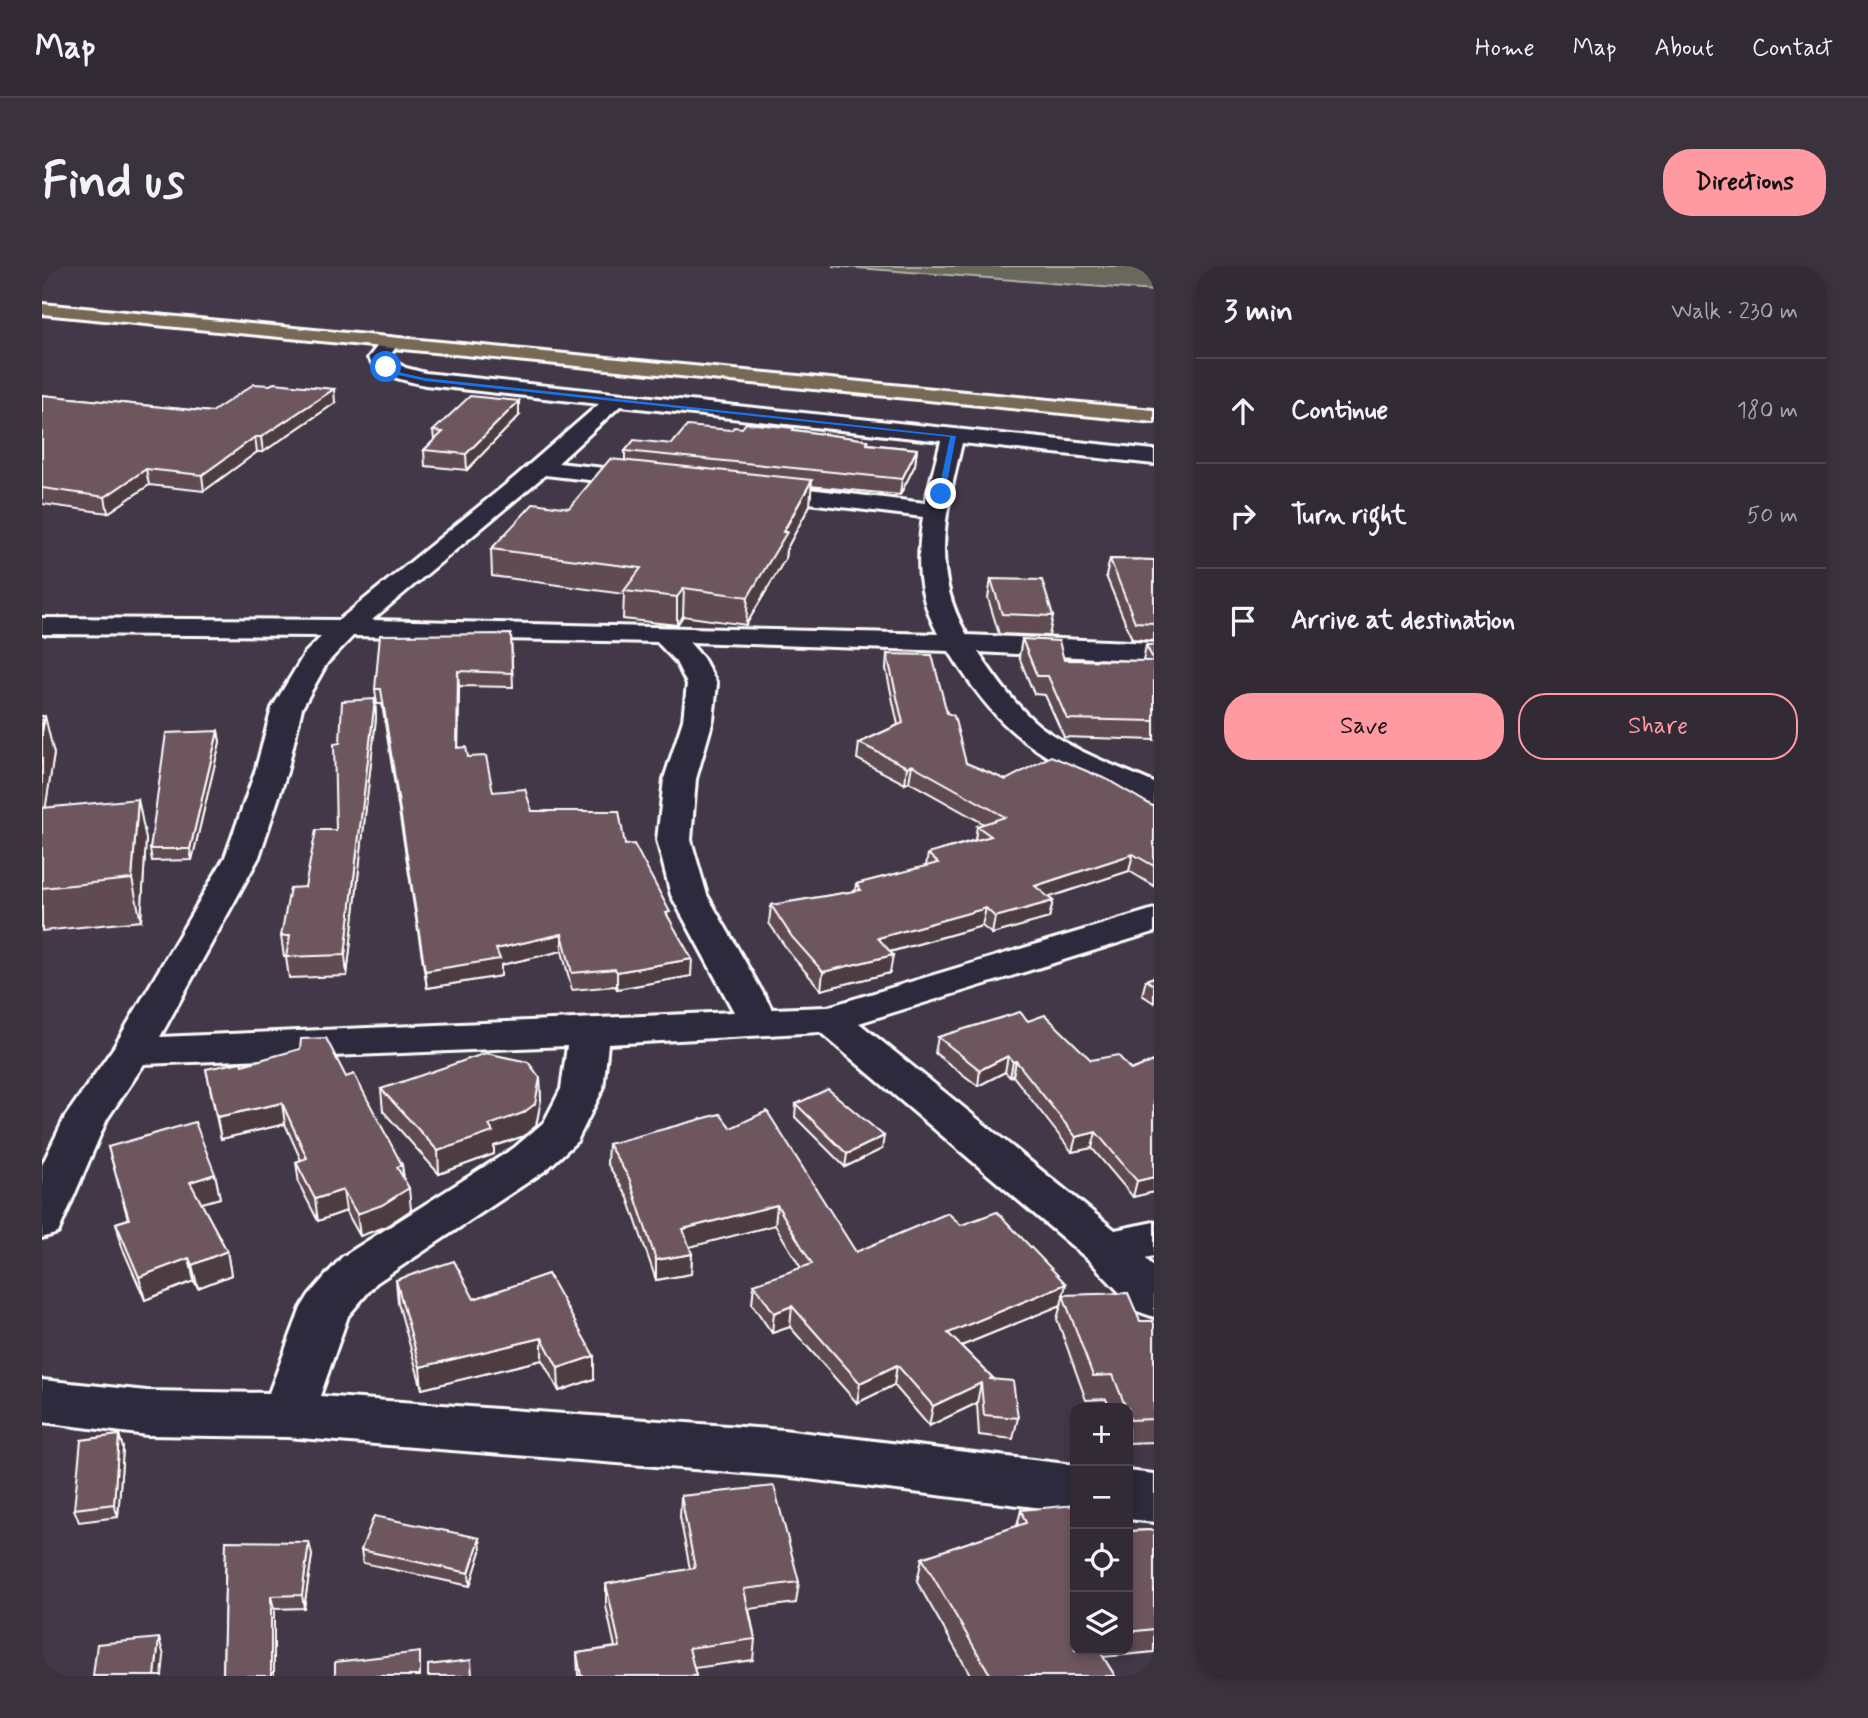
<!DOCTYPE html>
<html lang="en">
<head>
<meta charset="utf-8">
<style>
	body { margin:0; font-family:Mynerve,sans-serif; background:#3a323d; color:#f1f3f6 }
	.controls { position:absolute; right:21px; bottom:21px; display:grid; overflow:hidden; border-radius:14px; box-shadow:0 4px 10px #0003 }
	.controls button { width:63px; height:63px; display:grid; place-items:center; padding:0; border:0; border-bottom:2px solid #4d4650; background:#322a35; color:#f1f3f6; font:35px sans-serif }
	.stop { position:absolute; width:21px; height:21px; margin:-16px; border:5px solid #1a73e8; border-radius:50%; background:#fff }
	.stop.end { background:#1a73e8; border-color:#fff; box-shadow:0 2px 7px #0008 }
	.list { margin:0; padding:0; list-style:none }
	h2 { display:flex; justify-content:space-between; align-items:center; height:91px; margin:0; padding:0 28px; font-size:30px }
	h2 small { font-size:23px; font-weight:400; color:#a8a7ad }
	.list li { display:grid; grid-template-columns:46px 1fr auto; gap:21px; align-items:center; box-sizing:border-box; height:105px; padding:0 28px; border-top:2px solid #4d4650 }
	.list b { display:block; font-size:26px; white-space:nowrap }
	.list em { font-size:23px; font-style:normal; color:#a8a7ad }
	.actions { display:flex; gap:14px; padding:21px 28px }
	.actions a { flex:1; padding:16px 0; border:2px solid #ff9aa2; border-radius:28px; text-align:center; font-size:24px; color:#ff9aa2 }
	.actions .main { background:#ff9aa2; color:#111 }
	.icon { flex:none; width:38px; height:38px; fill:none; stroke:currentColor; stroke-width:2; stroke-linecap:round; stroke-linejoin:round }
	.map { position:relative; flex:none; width:1112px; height:1410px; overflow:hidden; border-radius:28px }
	header { display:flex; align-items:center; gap:42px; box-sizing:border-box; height:98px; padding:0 35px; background:#322a35; border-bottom:2px solid #4d4650 }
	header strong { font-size:33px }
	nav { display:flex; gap:38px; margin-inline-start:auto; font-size:24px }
	.intro { display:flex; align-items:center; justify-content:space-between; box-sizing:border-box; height:168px; padding:0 42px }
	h1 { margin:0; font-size:49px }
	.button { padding:18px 32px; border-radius:28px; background:#ff9aa2; color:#111; font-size:24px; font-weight:700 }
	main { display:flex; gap:42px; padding:0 42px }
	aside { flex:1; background:#322a35; border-radius:28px; box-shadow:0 4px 10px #0003 }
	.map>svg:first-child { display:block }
	.green { fill:#67695b; stroke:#b3b4ad; stroke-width:2 }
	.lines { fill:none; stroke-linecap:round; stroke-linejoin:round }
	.minor-casing { stroke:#fff; stroke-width:6 }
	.major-casing { stroke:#fff; stroke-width:6 }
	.minor { fill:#2f2a3d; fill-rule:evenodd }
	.major { fill:#776954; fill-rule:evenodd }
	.wall { fill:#5f4b51; stroke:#fff; stroke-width:2 }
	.shaded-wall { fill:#4d3d42; stroke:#fff; stroke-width:2 }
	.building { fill:#6e575e; stroke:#fff; stroke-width:2 }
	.route { fill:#1a73e8 }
</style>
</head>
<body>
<header>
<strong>Map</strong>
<nav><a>Home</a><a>Map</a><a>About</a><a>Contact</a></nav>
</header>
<div class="intro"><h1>Find us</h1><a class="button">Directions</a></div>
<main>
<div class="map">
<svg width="1112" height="1410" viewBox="0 0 1112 1410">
	<rect width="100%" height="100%" fill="#423847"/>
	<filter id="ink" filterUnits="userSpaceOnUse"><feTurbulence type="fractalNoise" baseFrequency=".0143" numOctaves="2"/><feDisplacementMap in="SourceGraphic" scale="14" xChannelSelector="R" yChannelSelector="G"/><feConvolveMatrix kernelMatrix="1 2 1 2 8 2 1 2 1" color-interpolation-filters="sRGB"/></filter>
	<g filter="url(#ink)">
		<!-- green -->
		<path class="green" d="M 790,0 L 1112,0 L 1112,25 Z"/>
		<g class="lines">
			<defs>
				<g id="minor">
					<path d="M 348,71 L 357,77 L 346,92 L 364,102 L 383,107 L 1112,184 L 1112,198 L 920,177 C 904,246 887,303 925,369 L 1112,377 L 1112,395 L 936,386 C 954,413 974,441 999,461 C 1033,486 1074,500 1112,517 L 1112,539 C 1093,534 1075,525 1057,517 C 981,483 951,456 907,385 L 647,376 L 661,392 L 675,418 L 671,454 L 654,513 L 649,574 L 665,629 L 730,743 L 785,741 L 1112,643 L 1112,666 L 817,757 L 1073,964 L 1112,956 L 1112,990 L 1103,992 L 1112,1001 L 1112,1051 L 1095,1045 L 1048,995 L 778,766 L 566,778 L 561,823 L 535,875 L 504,904 L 334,1017 L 306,1050 L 278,1130 L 741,1164 L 1033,1199 L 1033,1246 L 741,1210 L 245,1171 L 105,1169 L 0,1156 L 0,1114 L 105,1125 L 227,1127 L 259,1042 L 267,1029 L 300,991 L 472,882 L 502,856 L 519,823 L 525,780 L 102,798 L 65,853 L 16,967 L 0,972 L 0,899 L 23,851 L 72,781 L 183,591 L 213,506 L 230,442 L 263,387 L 280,370 L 0,368 L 0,352 L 297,354 L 473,211 L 557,138 L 383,119 C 361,114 340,111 326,92 L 341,73 ZM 578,140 L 899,175 L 883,237 L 717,217 L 709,219 L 705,224 L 709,229 L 717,231 L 881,251 C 874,296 875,328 896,368 L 330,354 L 503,209 L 608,221 L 616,219 L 619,214 L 616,209 L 608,207 L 516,197 ZM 311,370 L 615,376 L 634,396 L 645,418 L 641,454 L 622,513 L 615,574 L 629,629 L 692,746 L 118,771 L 217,591 L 245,506 L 260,442 L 285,397 Z"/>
					<path d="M 1086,1205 L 1112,1208 L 1112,1256 L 1086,1253 Z"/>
				</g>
				<path id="major" d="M 0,38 L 1112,144 L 1112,156 L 0,48 Z"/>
			</defs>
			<!-- minor casing -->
			<use href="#minor" class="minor-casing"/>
			<!-- major casing -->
			<use href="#major" class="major-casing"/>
			<!-- minor -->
			<use href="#minor" class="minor"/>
			<!-- major -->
			<use href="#major" class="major"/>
		</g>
		<!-- wall -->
		<g class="wall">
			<path d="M 0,129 L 170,146 L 293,137 L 221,186 L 215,186 L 162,225 L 107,219 L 66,247 L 0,238 Z"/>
			<path d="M 477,150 L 425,204 L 383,200 L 382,184 L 392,174 L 391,165 Z"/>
			<path d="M 700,162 L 752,162 L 752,164 L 826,174 L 826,178 L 875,183 L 873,199 L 858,229 L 769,220 L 768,239 L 744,284 L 743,293 L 704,359 L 641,350 L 635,359 L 581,353 L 582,328 L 450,310 L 449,283 L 527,242 L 583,195 L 583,185 L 630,178 Z"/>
			<path d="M 1068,293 L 1112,294 L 1112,375 L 1090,373 L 1064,310 Z"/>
			<path d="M 949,313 L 1011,350 L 1007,370 L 957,368 L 946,332 Z"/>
			<path d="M 469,368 L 471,421 L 417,420 L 416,482 L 426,491 L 451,526 L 490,545 L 583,579 L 628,654 L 649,710 L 575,723 L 573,720 L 530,724 L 520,685 L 459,699 L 459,710 L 385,722 L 340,438 L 335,438 L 333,423 Z"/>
			<path d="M 980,373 L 1022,394 L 1101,395 L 1104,379 L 1112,379 L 1112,474 L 1022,471 L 1003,429 L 992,428 L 977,391 Z"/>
			<path d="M 845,388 L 905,447 L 924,497 L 964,514 L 1112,541 L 1112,620 L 1087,605 L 1007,631 L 1011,635 L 1007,652 L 950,668 L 940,660 L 848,686 L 848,707 L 779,724 L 749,689 L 727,657 L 729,639 L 813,625 L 814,618 L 884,600 L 886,588 L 933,574 L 935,560 L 942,558 L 867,516 L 863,518 L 815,493 L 817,477 L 856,459 L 844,403 Z"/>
			<path d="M 333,433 L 334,452 L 305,710 L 247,712 L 244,691 L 242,691 L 239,670 L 294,564 L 298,477 Z"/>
			<path d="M 0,450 L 12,488 L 3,542 L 104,573 L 99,655 L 0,665 Z"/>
			<path d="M 176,465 L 178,476 L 150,594 L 110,595 L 108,583 Z"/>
			<path d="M 1112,711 L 1112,737 L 1100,729 L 1104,714 Z"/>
			<path d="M 986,755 L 1049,794 L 1089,804 L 1112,795 L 1112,926 L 1091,931 L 1050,882 L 1030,886 L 971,810 L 968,811 L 963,806 L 936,820 L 893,787 L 896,771 Z"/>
			<path d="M 200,799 L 304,811 L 360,899 L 362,912 L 369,944 L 343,961 L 318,970 L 304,945 L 276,955 L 257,918 L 254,896 L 259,894 L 243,858 L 179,873 L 164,803 Z"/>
			<path d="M 498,812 L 499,834 L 494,860 L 482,870 L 452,880 L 452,888 L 397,908 L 341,845 L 339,823 Z"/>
			<path d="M 754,838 L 840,883 L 803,901 L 753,851 Z"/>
			<path d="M 689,862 L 814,986 L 919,959 L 1022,1029 L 1098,1055 L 1112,1058 L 1112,1176 L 1086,1177 L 1086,1142 L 1068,1142 L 1064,1133 L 1044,1134 L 1015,1053 L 1019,1039 L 919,1080 L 951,1112 L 950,1113 L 976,1152 L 971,1173 L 937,1169 L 935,1137 L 887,1160 L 852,1119 L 815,1137 L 748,1061 L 730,1067 L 710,1038 L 712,1018 L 759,1002 L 733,959 L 647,981 L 650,988 L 649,1008 L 614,1014 L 586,932 L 565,897 L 566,878 Z"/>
			<path d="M 66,881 L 173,908 L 178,932 L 159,937 L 185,985 L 189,1009 L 156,1022 L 152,1015 L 103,1034 L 80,981 L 74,957 L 86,953 Z"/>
			<path d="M 506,1008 L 552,1113 L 517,1125 L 500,1094 L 380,1123 L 356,1037 L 354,1014 L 432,1033 Z"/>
			<path d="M 77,1169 L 81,1182 L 76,1251 L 37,1256 L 32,1243 Z"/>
			<path d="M 639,1230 L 757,1316 L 754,1337 L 707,1343 L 713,1373 L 711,1394 L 652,1402 L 654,1410 L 536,1410 L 535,1387 L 573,1381 L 564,1340 L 564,1318 L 648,1303 L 638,1251 Z"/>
			<path d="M 979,1244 L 1033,1384 L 1086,1384 L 1086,1265 L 1112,1264 L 1112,1386 L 1061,1391 L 1073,1410 L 929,1410 L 875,1316 L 880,1292 L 975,1260 Z"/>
			<path d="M 184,1275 L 270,1289 L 262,1342 L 232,1343 L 232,1410 L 181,1410 Z"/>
			<path d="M 319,1284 L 439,1285 L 428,1320 L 321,1297 Z"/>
		</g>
		<!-- shaded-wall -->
		<g class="shaded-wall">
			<path d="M 292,123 L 293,137 L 221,186 L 219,171 Z"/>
			<path d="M 477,135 L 477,150 L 425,204 L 424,188 Z"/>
			<path d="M 213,171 L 215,186 L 162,225 L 160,209 Z"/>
			<path d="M 875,183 L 873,199 L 858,229 L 860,213 Z"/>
			<path d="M 104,203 L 107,219 L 66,247 L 63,231 Z"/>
			<path d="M 770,214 L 768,239 L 744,284 L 743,293 L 704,359 L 706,331 Z"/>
			<path d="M 642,322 L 641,350 L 635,359 L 635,331 Z"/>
			<path d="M 416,405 L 417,420 L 416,497 L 415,482 Z"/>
			<path d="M 333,433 L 334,452 L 305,710 L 303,689 Z"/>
			<path d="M 3,450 L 12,488 L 0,564 L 0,466 Z"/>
			<path d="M 176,465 L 178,476 L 150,594 L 148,583 Z"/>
			<path d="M 870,499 L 867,516 L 863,518 L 865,501 Z"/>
			<path d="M 96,533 L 104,573 L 99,655 L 90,613 Z"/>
			<path d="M 1091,588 L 1087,605 L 990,637 L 993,620 Z"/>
			<path d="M 1011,635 L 1007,652 L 950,668 L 953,651 Z"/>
			<path d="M 944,642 L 940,660 L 833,690 L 836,672 Z"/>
			<path d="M 520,668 L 520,685 L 459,699 L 459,710 L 385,722 L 383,705 L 454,683 Z"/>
			<path d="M 851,689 L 848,707 L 779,724 L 781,706 Z"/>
			<path d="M 650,693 L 649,710 L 575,723 L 575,706 Z"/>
			<path d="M 966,790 L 963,806 L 936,820 L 938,804 Z"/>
			<path d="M 974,795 L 971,810 L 968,811 L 971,796 Z"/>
			<path d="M 498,812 L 499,834 L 494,860 L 482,870 L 452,880 L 452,888 L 397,908 L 396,885 L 447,859 Z"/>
			<path d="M 240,837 L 243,858 L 179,873 L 175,851 Z"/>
			<path d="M 1054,866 L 1050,882 L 1030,886 L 1034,871 Z"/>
			<path d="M 842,870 L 840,883 L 803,901 L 805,888 Z"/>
			<path d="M 360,899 L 362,920 L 355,901 Z"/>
			<path d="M 173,908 L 178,932 L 153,939 L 148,916 Z"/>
			<path d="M 1112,911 L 1112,926 L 1091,931 L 1095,915 Z"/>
			<path d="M 367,922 L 369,944 L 343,961 L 318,970 L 315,948 Z"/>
			<path d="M 301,924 L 304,945 L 276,955 L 273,933 Z"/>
			<path d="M 735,939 L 733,959 L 640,983 L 641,963 Z"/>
			<path d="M 185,985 L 189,1009 L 156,1022 L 150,999 Z"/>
			<path d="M 650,988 L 649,1008 L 614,1014 L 614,994 Z"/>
			<path d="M 147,992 L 152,1015 L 103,1034 L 97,1011 Z"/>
			<path d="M 1024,1018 L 1019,1039 L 902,1087 L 906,1067 Z"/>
			<path d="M 750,1040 L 748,1061 L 730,1067 L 732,1047 Z"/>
			<path d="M 500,1072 L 500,1094 L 380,1123 L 378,1101 Z"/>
			<path d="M 552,1090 L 552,1113 L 517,1125 L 516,1102 Z"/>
			<path d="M 855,1099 L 852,1119 L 815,1137 L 818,1117 Z"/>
			<path d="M 939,1117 L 935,1137 L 887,1160 L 891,1140 Z"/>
			<path d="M 77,1169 L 81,1182 L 76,1251 L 72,1238 Z"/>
			<path d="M 438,1272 L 439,1285 L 428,1320 L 427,1307 Z"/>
			<path d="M 267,1276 L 270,1289 L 262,1342 L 260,1329 Z"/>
			<path d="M 229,1330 L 232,1343 L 232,1410 L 229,1410 Z"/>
			<path d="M 117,1372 L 122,1390 L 120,1410 L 113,1410 Z"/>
		</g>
		<!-- building -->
		<g class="building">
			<path d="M 232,117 L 292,123 L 219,171 L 213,171 L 160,209 L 104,203 L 63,231 L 0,222 L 0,129 L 170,146 L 212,118 L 228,119 Z"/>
			<path d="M 428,130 L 477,135 L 424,188 L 382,184 L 401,166 L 391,165 Z"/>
			<path d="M 704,157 L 752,162 L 751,164 L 826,174 L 825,178 L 875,183 L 860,213 L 583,185 L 592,174 L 630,178 L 645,160 L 689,164 L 692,161 L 700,162 Z"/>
			<path d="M 568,193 L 770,214 L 741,266 L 745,266 L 706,331 L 642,322 L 635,331 L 582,325 L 599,302 L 449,283 L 492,237 L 527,242 Z"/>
			<path d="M 1068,293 L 1112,294 L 1112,357 L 1093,356 Z"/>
			<path d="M 949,313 L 1000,314 L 1011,350 L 960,348 Z"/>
			<path d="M 469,368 L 470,407 L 416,405 L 415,482 L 424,481 L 426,491 L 444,490 L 451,526 L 483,523 L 490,545 L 577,545 L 583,579 L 592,578 L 628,646 L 624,647 L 650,693 L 575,706 L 573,703 L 530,707 L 520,668 L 454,683 L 458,693 L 383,705 L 339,423 L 333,423 L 338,369 Z"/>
			<path d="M 980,373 L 1017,375 L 1022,394 L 1112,395 L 1104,379 L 1112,379 L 1112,455 L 1025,453 L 1006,410 L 995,410 Z"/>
			<path d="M 845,388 L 890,389 L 905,447 L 912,450 L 924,497 L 964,514 L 1009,490 L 1066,514 L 1112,541 L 1112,600 L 1091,588 L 993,620 L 1011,635 L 953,651 L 944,642 L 836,672 L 851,689 L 781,706 L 750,671 L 729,639 L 819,624 L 814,618 L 896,597 L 886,588 L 949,570 L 935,560 L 963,551 L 870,499 L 865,501 L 817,477 L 861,457 Z"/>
			<path d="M 333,433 L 303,689 L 244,691 L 248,670 L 239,670 L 248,622 L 263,621 L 274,564 L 294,564 L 292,478 L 298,477 L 300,435 Z"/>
			<path d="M 0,450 L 3,450 L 0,466 Z"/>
			<path d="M 176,465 L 148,583 L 108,583 L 124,467 Z"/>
			<path d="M 96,533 L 90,613 L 0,622 L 0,542 Z"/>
			<path d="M 1112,711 L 1112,719 L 1104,714 Z"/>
			<path d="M 978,746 L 986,755 L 1003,749 L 1049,794 L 1076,789 L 1089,804 L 1112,795 L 1112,911 L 1095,915 L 1054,866 L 1034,871 L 974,795 L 971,796 L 966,790 L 938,804 L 896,771 Z"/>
			<path d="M 284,772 L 304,811 L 312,808 L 360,899 L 355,901 L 367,922 L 340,939 L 315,948 L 301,924 L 273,933 L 254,896 L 265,892 L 240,837 L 175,851 L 164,803 L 199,796 L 200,799 L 258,783 L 259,773 Z"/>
			<path d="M 444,787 L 486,796 L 498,812 L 493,838 L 481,847 L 447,859 L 451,866 L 396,885 L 339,823 Z"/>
			<path d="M 786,823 L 842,870 L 805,888 L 754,838 Z"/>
			<path d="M 725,845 L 814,986 L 906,947 L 919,959 L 955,946 L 1024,1018 L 906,1067 L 951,1112 L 947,1113 L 971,1115 L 976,1152 L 942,1149 L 939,1117 L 891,1140 L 855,1099 L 818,1117 L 750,1040 L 732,1047 L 712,1018 L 770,998 L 735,939 L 641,963 L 650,988 L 614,994 L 587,912 L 566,878 L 678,848 L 689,862 Z"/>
			<path d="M 153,856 L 173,908 L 148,916 L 185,985 L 150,999 L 147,992 L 97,1011 L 74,957 L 87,953 L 66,881 Z"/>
			<path d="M 412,995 L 432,1033 L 506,1008 L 552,1090 L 516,1102 L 500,1072 L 378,1101 L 354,1014 Z"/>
			<path d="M 1086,1027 L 1098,1055 L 1111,1055 L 1112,1058 L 1112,1153 L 1088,1154 L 1086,1147 L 1086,1142 L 1084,1142 L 1071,1109 L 1051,1110 L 1021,1029 Z"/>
			<path d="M 77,1169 L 72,1238 L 32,1243 L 39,1174 Z"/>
			<path d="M 732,1220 L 757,1316 L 702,1323 L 713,1373 L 647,1382 L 654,1410 L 539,1410 L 535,1387 L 578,1381 L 564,1318 L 653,1302 L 639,1230 Z"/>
			<path d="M 1033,1239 L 1033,1384 L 1057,1384 L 1073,1410 L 949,1410 L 880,1292 L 984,1257 L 979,1244 Z"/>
			<path d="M 332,1250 L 438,1272 L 427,1307 L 319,1284 Z"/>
			<path d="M 1112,1264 L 1112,1363 L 1086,1366 L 1086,1265 Z"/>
			<path d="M 184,1275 L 267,1276 L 260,1329 L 229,1330 L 229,1410 L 181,1410 Z"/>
			<path d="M 117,1372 L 113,1410 L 51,1410 L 55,1378 Z"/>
			<path d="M 378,1386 L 378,1410 L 293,1410 L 293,1396 Z"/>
			<path d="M 429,1394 L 430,1410 L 386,1410 L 386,1399 Z"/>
		</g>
	</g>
	<!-- route -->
	<path class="route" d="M 346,100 L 356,106 L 383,112 L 914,170 L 903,228 L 899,230 L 896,228 L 908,171 L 383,115 L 352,108 L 341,101 Z"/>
</svg>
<div class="controls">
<button>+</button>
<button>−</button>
<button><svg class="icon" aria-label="locate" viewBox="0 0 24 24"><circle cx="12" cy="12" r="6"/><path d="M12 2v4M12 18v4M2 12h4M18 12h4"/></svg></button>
<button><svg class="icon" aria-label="layers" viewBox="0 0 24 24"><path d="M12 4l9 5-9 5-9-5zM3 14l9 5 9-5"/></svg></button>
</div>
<div class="stop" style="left:344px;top:101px"></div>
<div class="stop end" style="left:899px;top:228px"></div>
</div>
<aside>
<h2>3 min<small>Walk · 230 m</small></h2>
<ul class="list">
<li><svg class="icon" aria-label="ahead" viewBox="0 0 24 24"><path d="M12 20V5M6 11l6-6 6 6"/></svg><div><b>Continue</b></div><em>180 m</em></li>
<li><svg class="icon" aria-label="right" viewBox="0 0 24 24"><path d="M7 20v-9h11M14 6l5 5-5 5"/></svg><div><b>Turn right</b></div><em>50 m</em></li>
<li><svg class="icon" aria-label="arrive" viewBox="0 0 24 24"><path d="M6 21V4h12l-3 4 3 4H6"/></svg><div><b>Arrive at destination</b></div></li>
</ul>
<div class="actions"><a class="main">Save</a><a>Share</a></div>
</aside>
</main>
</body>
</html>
